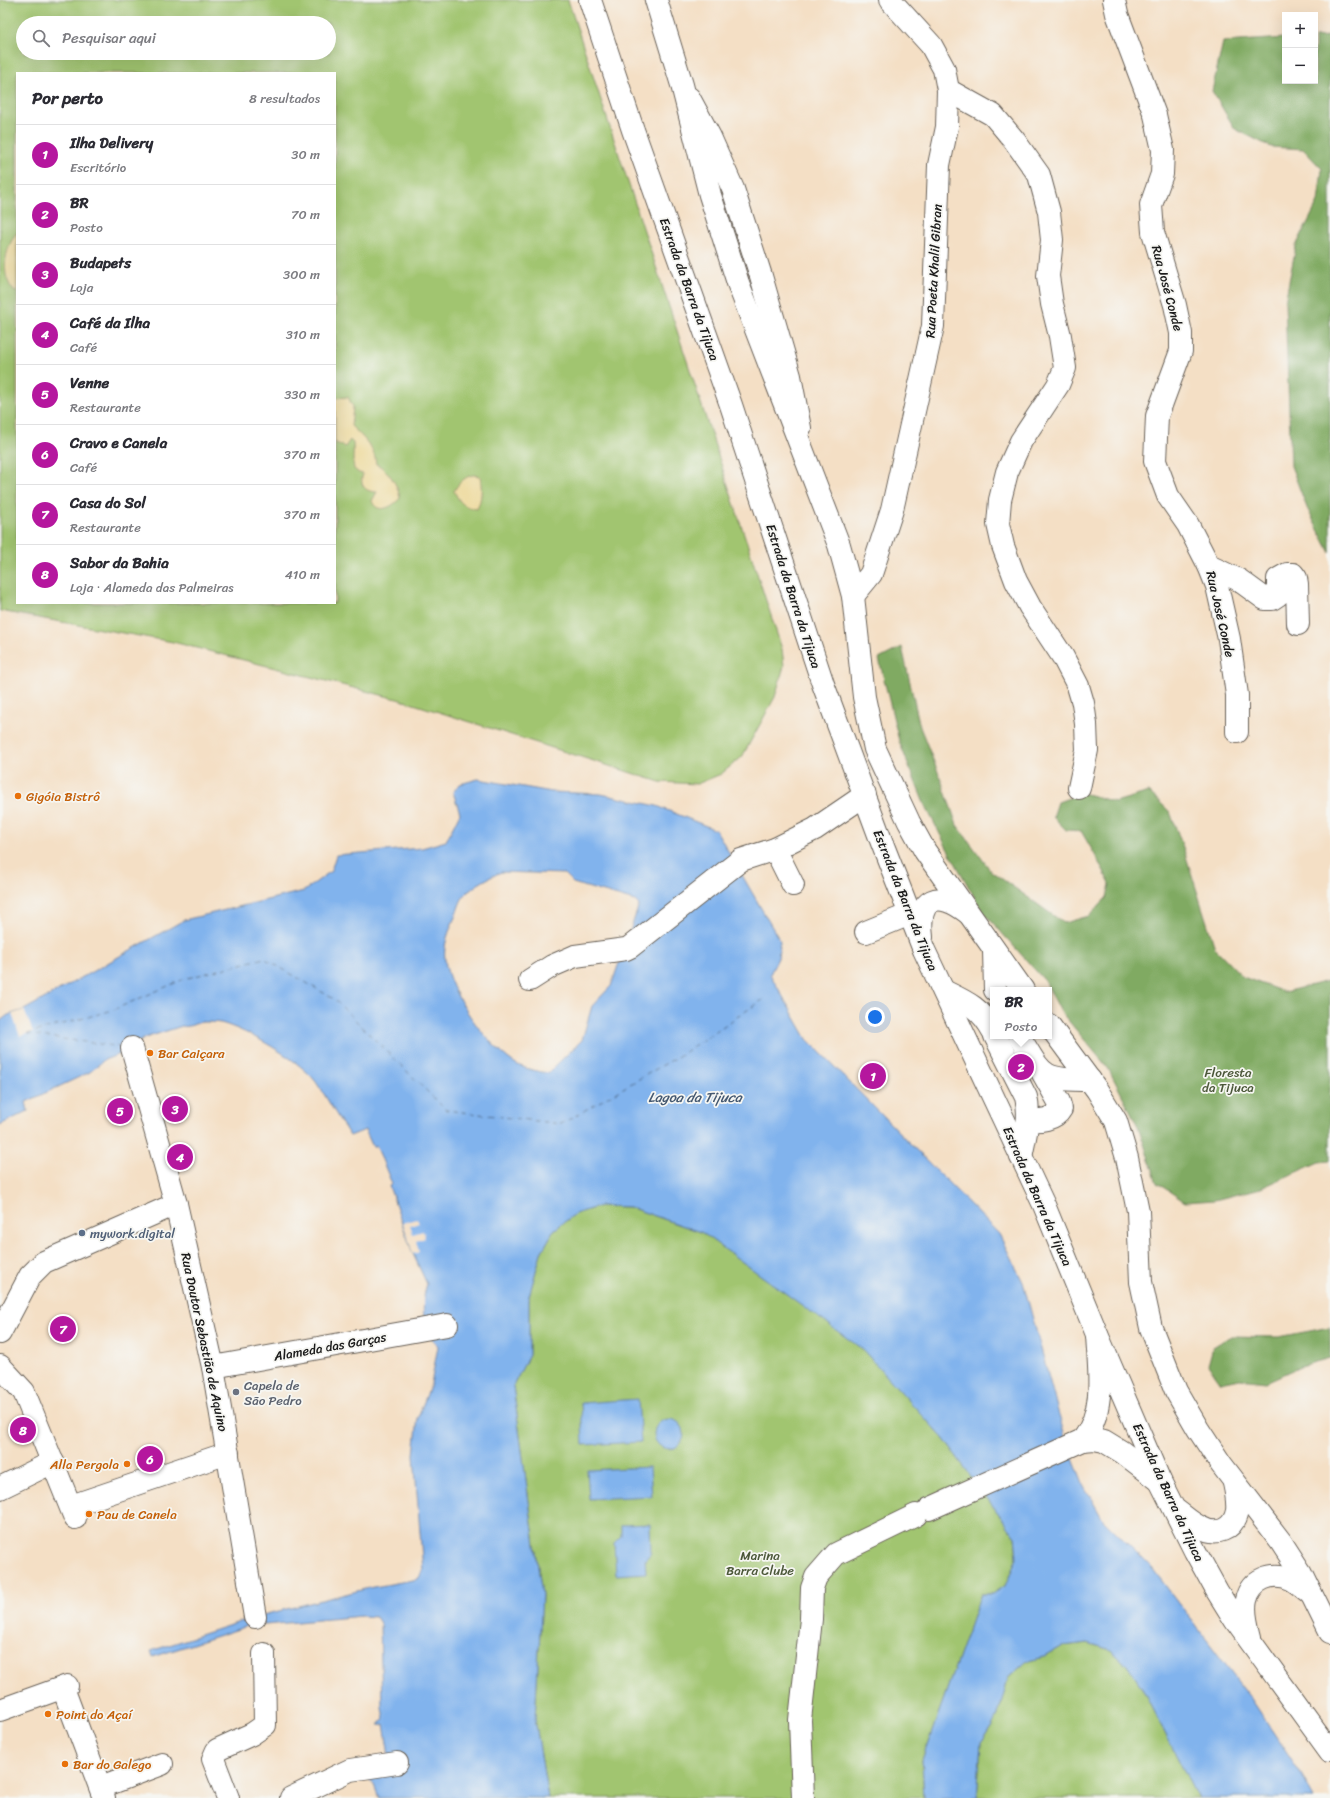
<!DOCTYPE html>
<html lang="pt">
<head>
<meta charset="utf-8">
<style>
	body { margin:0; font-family:Sriracha,sans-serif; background:#f2f2f3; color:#2b2b33 }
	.controls { position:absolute; right:12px; top:12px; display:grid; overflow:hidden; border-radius:0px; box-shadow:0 4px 16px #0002 }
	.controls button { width:36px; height:36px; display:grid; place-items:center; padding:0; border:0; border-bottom:1px solid #e1e1e2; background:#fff; color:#2b2b33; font:20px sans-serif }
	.you { position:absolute; left:875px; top:1017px; width:14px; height:14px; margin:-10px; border:3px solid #fff; border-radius:50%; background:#1a73e8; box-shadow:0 0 0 6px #1a73e833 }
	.badge { display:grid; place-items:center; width:26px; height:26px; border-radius:50%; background:#b5179e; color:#fff; font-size:13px; font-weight:700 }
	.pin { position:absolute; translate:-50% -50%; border:2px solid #fff; box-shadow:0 1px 4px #0006 }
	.popup { position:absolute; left:990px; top:987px; width:62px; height:52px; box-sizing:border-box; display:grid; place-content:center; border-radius:0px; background:#fff; filter:drop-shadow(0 1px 3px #0005); font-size:13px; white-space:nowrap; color:#7c7c81 }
	.popup b { font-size:15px; color:#2b2b33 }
	.popup::after { content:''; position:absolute; left:50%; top:100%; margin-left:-8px; border:8px solid transparent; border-top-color:#fff }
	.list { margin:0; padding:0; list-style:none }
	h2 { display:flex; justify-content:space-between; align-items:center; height:52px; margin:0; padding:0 16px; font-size:17px }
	h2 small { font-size:13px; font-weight:400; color:#7c7c81 }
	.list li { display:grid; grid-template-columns:26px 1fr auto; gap:12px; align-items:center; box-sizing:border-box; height:60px; padding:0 16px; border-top:1px solid #e1e1e2 }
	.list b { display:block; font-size:15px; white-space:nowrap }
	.list p { margin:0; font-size:13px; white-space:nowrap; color:#7c7c81 }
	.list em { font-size:13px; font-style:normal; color:#7c7c81 }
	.icon { flex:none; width:22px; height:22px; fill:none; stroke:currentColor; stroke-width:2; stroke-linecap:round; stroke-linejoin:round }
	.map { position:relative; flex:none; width:1330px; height:1798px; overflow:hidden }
	.search { position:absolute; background:#fff; box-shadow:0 4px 16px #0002; left:16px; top:16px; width:320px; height:44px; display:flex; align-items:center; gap:10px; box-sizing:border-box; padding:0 14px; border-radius:22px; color:#7c7c81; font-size:15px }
	.panel { position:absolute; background:#fff; box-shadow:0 4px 16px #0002; left:16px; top:72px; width:320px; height:532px; border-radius:0px }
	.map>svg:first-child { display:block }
	.green { fill:#a1c56f; stroke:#5e7046; fill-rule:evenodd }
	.forest { fill:#80aa62; stroke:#4e633f }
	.sand { fill:#eeda9e; stroke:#857b5d }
	.water { fill:#81b3ed; stroke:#4e6884; fill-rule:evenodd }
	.pier { fill:#f4dfc5 }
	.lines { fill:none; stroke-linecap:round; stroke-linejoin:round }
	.ferry { stroke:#445870; stroke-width:1; stroke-dasharray:5 4; stroke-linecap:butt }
	.minor-casing { stroke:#686057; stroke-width:24 }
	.major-casing { stroke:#686057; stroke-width:24 }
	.minor { stroke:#fff; stroke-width:22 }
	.major { stroke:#fff; stroke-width:22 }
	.food-dot { fill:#e8710a; stroke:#f6f6f2; stroke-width:1.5 }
	.service-dot { fill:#5c6f8a; stroke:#f6f6f2; stroke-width:1.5 }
	.worship-dot { fill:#6b7280; stroke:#f6f6f2; stroke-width:1.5 }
	.labels { text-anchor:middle; stroke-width:3.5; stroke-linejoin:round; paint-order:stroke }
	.street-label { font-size:13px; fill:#1c1c1c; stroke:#f6f6f2 }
	.food-label { font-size:13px; fill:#c56008; stroke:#f6f6f2; text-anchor:start }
	.park-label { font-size:13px; fill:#4b5739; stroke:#f6f6f2 }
	.service-label { font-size:13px; fill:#4e5e75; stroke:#f6f6f2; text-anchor:start }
	.worship-label { font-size:13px; fill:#5b616d; stroke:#f6f6f2; text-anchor:start }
	.water-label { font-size:14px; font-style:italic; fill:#445870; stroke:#f6f6f2 }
</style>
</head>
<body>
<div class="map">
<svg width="1330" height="1798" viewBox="0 0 1330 1798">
	<rect width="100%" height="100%" fill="#f6f6f2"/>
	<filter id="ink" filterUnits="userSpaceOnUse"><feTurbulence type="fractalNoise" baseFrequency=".025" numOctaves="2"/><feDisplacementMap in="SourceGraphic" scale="8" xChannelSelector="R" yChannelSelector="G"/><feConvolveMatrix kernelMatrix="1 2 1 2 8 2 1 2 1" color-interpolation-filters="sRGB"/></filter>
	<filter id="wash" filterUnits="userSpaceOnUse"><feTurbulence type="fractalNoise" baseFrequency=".012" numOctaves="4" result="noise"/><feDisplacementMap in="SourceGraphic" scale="16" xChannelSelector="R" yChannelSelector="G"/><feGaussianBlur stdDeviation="0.9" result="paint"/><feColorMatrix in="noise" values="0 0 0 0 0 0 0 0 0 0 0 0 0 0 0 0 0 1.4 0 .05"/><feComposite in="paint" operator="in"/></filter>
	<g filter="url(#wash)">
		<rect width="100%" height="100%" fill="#f4dfc5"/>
		<!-- green -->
		<g class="green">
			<path d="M 0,0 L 568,0 L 782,649 L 784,666 L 775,697 L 742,757 L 721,774 L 697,784 L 660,782 L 401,700 L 173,642 L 0,611 ZM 23,23 L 329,23 L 329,53 L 23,53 ZM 17,73 L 335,73 L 335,603 L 17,603 Z"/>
			<path d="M 600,1206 L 629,1207 L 701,1232 L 863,1349 L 943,1438 L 1015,1536 L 1017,1557 L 1005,1586 L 993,1594 L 981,1594 L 922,1760 L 924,1798 L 548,1798 L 535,1719 L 542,1595 L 513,1386 L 529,1355 L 529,1296 L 541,1253 L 554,1230 L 575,1214 Z"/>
			<path d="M 1088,1643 L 1111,1650 L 1127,1665 L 1141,1686 L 1198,1798 L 977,1798 L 981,1743 L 997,1718 L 1008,1678 L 1026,1662 L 1044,1657 L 1063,1646 Z"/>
		</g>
		<!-- forest -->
		<g class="forest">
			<path d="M 1330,36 L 1330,553 L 1307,508 L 1291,466 L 1285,302 L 1296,246 L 1318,202 L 1322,169 L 1303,149 L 1271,147 L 1235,129 L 1212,91 L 1223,42 L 1285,38 L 1285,81 L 1315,81 L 1315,37 Z"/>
			<path d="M 902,647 L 920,727 L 940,777 L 957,825 L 991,871 L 1064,923 L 1089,916 L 1107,897 L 1110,884 L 1095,855 L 1081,831 L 1066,830 L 1053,817 L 1058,802 L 1083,793 L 1115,802 L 1149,792 L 1170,812 L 1183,847 L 1215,948 L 1243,977 L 1284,992 L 1328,981 L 1330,977 L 1330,1161 L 1319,1162 L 1261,1188 L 1215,1200 L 1185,1202 L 1157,1183 L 1138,1126 L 1108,1068 L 1061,1012 L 1045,981 L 982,911 L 947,848 L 923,801 L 899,741 L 879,659 Z"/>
			<path d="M 1330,1327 L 1330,1358 L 1301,1366 L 1266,1382 L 1240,1379 L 1221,1383 L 1208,1365 L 1213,1347 L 1231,1336 L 1279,1337 Z"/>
		</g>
		<!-- sand -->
		<g class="sand">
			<path d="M 17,232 L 17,291 L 15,292 C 0,277 4,249 17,232 Z"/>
			<path d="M 348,397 L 353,407 L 351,426 C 363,437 375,448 376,464 C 388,469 398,485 400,498 C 393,507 377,515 372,501 L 377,492 C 365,492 359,485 363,474 L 359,473 L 354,469 C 352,460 354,453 353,443 L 350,440 L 345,447 L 336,443 L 335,440 L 335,398 Z"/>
			<path d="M 473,475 L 480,476 C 482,488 482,499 477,509 C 463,507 460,503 454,491 C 458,484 464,477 473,475 Z"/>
		</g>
		<!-- water -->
		<g class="water">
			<path d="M 478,779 L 552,792 L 601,794 L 657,806 L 716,830 L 780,941 L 778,958 L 770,974 L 807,1039 L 999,1234 L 1023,1282 L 1066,1441 L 1083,1484 L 1102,1518 L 1152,1568 L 1248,1694 L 1300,1772 L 1314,1798 L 1198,1798 L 1141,1686 L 1127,1665 L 1111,1650 L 1088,1643 L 1063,1646 L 1044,1657 L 1026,1662 L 1008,1678 L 997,1718 L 981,1743 L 977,1798 L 924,1798 L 922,1760 L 981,1594 L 993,1594 L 1005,1586 L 1017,1557 L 1015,1536 L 943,1438 L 862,1349 L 701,1232 L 629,1207 L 600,1206 L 575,1214 L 554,1230 L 541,1253 L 529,1296 L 529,1355 L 513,1386 L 542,1595 L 535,1719 L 548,1798 L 379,1798 L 374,1785 L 364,1776 L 389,1756 L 384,1724 L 379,1725 L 384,1719 L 382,1707 L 380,1623 L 376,1617 L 362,1616 L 265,1625 L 257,1623 L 153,1657 L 151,1651 L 255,1617 L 369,1588 L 418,1579 L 423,1571 L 414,1455 L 418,1417 L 431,1384 L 438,1346 C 435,1342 429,1338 428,1333 C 422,1318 422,1299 427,1284 L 413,1254 L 389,1186 L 392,1184 L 376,1145 L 373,1147 L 365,1130 L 350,1136 C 338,1119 328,1099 316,1082 C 300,1060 247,1030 221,1023 C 215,1022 208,1022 202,1022 C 195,1023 189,1028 182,1026 L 145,1038 L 123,1053 L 104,1060 L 90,1072 L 26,1102 L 28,1111 L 0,1125 L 0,1021 L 8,1015 L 24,1010 L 184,920 L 304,891 L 331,871 L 336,855 L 422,848 L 446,841 L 460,813 L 453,792 L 460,784 ZM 501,872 L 564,874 L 573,883 L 635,901 L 639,905 L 611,986 L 592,1006 L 582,1040 L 548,1073 C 536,1071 524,1069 513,1062 C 486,1043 449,994 445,960 C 443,944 449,931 455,917 C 458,910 460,900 465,895 C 475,884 489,878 501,872 Z"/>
			<path d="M 638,1399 L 641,1442 L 583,1445 L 581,1403 Z"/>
			<circle cx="669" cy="1434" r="15"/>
			<path d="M 650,1467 L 652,1496 L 589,1499 L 587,1470 Z"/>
			<path d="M 650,1524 L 651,1553 L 645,1560 L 646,1573 L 616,1575 L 614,1543 L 621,1536 L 621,1525 Z"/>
		</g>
		<!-- pier -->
		<g class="pier">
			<path d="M 24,1010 L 33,1032 L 20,1036 L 12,1014 Z"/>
			<path d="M 417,1219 L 419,1223 L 410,1226 L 413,1234 L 423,1231 L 425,1238 L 416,1241 L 419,1252 L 413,1254 L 403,1223 Z"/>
		</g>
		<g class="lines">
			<!-- ferry -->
			<g class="ferry">
				<path d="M 27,1034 L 113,1010 L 184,979 L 264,958 L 334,999 L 446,1110 L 561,1124 L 677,1057 L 764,999"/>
				<path d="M 27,1034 L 121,1047"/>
			</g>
		</g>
	</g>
	<g filter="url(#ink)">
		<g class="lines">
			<defs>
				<g id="minor">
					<path d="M 1114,0 L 1117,14 L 1155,115 L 1163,150 L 1162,174 L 1151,205 L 1153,232 L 1175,305 L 1181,333 L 1181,351 L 1157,416 L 1155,461 L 1168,496 L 1188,525 L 1209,566 L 1217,586 L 1229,639 L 1237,695 L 1237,732"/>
					<path d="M 948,90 L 993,115 L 1014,140 L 1039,175 L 1049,212 L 1052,240 L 1048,276 L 1052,304 L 1060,336 L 1065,368 L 1058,385 L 1021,441 L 1007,472 L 1000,500 L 998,524 L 1003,546 L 1016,581 L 1030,607 L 1063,657 L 1078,686 L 1083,703 L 1086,724 L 1087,750 L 1079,788"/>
					<path d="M 689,98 L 710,137 L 733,189 L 761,276 L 790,376 L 800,428"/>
					<path d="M 1209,566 L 1239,580 L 1265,599 L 1272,599 L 1278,595 L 1278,579 L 1287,574 L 1293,574 L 1296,578 L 1297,584 L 1298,624"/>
					<path d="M 853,596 L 871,574 L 892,510 L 933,326 L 939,165 L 947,127 L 948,90 L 944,69 L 931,45 L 890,0"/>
					<path d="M 775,849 L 793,885"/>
					<path d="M 866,932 L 910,914"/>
					<path d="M 994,950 L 995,990"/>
					<path d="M 530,980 L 552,966 L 575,956 L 626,949 L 630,947 L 741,860 L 775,849 L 815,829 L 865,795"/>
					<path d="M 944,991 C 967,1002 981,1008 993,1031"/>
					<path d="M 995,1036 L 1026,1097 C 1031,1117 1025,1137 1021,1157"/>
					<path d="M 1019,1036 C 1043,1076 1041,1080 1090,1080"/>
					<path d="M 132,1048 L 176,1204 L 213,1367 L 255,1617"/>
					<path d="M 1028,1120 C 1039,1121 1055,1120 1061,1109 L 1059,1102 L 1041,1070"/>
					<path d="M 0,1333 L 30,1276 L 44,1262 L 176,1204"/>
					<path d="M 0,1366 L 24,1392 L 75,1518"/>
					<path d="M 213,1367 L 447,1325"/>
					<path d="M 1083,1440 C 1106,1409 1099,1372 1097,1335"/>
					<path d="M 0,1488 L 53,1462"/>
					<path d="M 71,1506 L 228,1453"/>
					<path d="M 929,1509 L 1083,1440 L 1094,1439 L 1104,1441 L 1122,1452 L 1160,1481"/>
					<path d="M 63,1688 L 104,1798"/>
					<path d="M 0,1710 L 67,1686"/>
					<path d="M 101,1787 L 162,1764"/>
					<path d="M 228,1798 L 213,1759 L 217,1750 L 252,1734 L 265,1725 L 264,1654"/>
					<path d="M 291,1798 L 350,1770 L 397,1763"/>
					<path d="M 803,1798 L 800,1720 L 811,1619 L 812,1588 L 816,1577 L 836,1554 L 916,1515"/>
				</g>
				<g id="major">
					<path d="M 590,0 L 633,130 L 731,405 L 823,684 L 882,843 L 924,950 L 1044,1205 L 1096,1332 L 1160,1481 L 1195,1551 L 1217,1591 L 1235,1620 L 1330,1751"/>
					<path d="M 656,0 L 682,85 L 710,195 L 738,283 L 839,545 L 853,596 L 864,697 L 875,749 L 909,822 L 925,851 L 1023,990"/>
					<path d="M 922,937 C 917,897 938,889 968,913"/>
					<path d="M 1049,1025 L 1097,1090 L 1116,1121 L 1127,1158 L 1138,1211 L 1141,1282 L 1151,1328 L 1176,1391 L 1198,1429 L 1221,1464 L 1281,1542 L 1301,1573 L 1330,1632"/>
					<path d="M 1177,1511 C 1184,1516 1191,1523 1200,1527 C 1216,1536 1233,1531 1237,1511 C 1238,1502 1236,1492 1234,1483"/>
					<path d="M 1250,1637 C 1247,1625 1243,1612 1246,1600 C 1251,1579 1272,1571 1291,1579 C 1298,1583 1305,1589 1311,1594"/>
				</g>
			</defs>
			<!-- minor casing -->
			<use href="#minor" class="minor-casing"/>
			<!-- major casing -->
			<use href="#major" class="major-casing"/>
			<!-- minor -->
			<use href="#minor" class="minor"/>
			<!-- major -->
			<use href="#major" class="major"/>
		</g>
	</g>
	<!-- markers -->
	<g class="food-dot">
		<circle cx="18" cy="796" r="4"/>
		<circle cx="150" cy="1053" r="4"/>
		<circle cx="127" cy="1464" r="4"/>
		<circle cx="89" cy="1514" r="4"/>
		<circle cx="48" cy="1714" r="4"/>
		<circle cx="65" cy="1764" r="4"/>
	</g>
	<circle class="service-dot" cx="82" cy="1233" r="4"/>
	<circle class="worship-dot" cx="236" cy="1392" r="4"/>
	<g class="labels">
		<!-- street labels -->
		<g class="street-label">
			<text transform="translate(933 271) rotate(-87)" y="5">Rua Poeta Khalil Gibran</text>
			<text transform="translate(1168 288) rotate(75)" y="5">Rua José Conde</text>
			<text transform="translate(690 289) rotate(70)" y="5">Estrada da Barra da Tijuca</text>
			<text transform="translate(794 596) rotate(72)" y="5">Estrada da Barra da Tijuca</text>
			<text transform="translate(1221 614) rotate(77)" y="5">Rua José Conde</text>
			<text transform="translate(906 900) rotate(68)" y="5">Estrada da Barra da Tijuca</text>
			<text transform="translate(1038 1196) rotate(66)" y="5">Estrada da Barra da Tijuca</text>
			<text transform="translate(205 1342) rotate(78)" y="5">Rua Doutor Sebastião de Aquino</text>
			<text transform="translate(330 1346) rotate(-10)" y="5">Alameda das Garças</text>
			<text transform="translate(1169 1492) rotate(65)" y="5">Estrada da Barra da Tijuca</text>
		</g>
		<!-- food labels -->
		<g class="food-label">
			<text x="26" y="801">Gigóia Bistrô</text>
			<text x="158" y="1058">Bar Caiçara</text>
			<text x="119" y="1469" text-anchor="end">Alla Pergola</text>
			<text x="97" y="1519">Pau de Canela</text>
			<text x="56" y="1719">Point do Açaí</text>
			<text x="73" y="1769">Bar do Galego</text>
		</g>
		<!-- park labels -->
		<g class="park-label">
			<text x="1228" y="1077">Floresta<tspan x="1228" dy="15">da Tijuca</tspan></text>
			<text x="760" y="1560">Marina<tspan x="760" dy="15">Barra Clube</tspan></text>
		</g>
		<!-- service labels -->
		<g class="service-label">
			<text x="90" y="1238">mywork.digital</text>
		</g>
		<!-- worship labels -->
		<g class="worship-label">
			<text x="244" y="1390">Capela de<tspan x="244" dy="15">São Pedro</tspan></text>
		</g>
		<!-- water labels -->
		<g class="water-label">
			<text x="695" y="1102">Lagoa da Tijuca</text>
		</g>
	</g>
</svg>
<div class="controls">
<button>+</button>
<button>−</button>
</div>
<div class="you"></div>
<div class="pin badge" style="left:873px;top:1076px">1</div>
<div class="pin badge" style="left:1021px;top:1067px">2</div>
<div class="popup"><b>BR</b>Posto</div>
<div class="pin badge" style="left:175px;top:1109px">3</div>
<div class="pin badge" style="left:180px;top:1157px">4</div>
<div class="pin badge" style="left:120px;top:1111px">5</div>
<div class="pin badge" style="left:150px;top:1459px">6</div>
<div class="pin badge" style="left:63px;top:1329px">7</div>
<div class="pin badge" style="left:23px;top:1430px">8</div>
<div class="search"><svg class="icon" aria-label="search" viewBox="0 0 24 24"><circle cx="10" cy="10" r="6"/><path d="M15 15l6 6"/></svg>Pesquisar aqui</div>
<section class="panel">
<h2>Por perto<small>8 resultados</small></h2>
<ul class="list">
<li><span class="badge">1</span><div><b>Ilha Delivery</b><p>Escritório</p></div><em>30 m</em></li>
<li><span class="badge">2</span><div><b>BR</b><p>Posto</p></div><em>70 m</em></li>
<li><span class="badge">3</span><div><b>Budapets</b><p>Loja</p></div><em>300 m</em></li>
<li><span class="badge">4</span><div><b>Café da Ilha</b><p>Café</p></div><em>310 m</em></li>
<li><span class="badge">5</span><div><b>Venne</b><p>Restaurante</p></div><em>330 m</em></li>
<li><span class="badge">6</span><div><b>Cravo e Canela</b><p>Café</p></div><em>370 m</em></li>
<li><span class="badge">7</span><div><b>Casa do Sol</b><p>Restaurante</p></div><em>370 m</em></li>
<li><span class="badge">8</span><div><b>Sabor da Bahia</b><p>Loja · Alameda das Palmeiras</p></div><em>410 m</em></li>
</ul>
</section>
</div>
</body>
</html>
